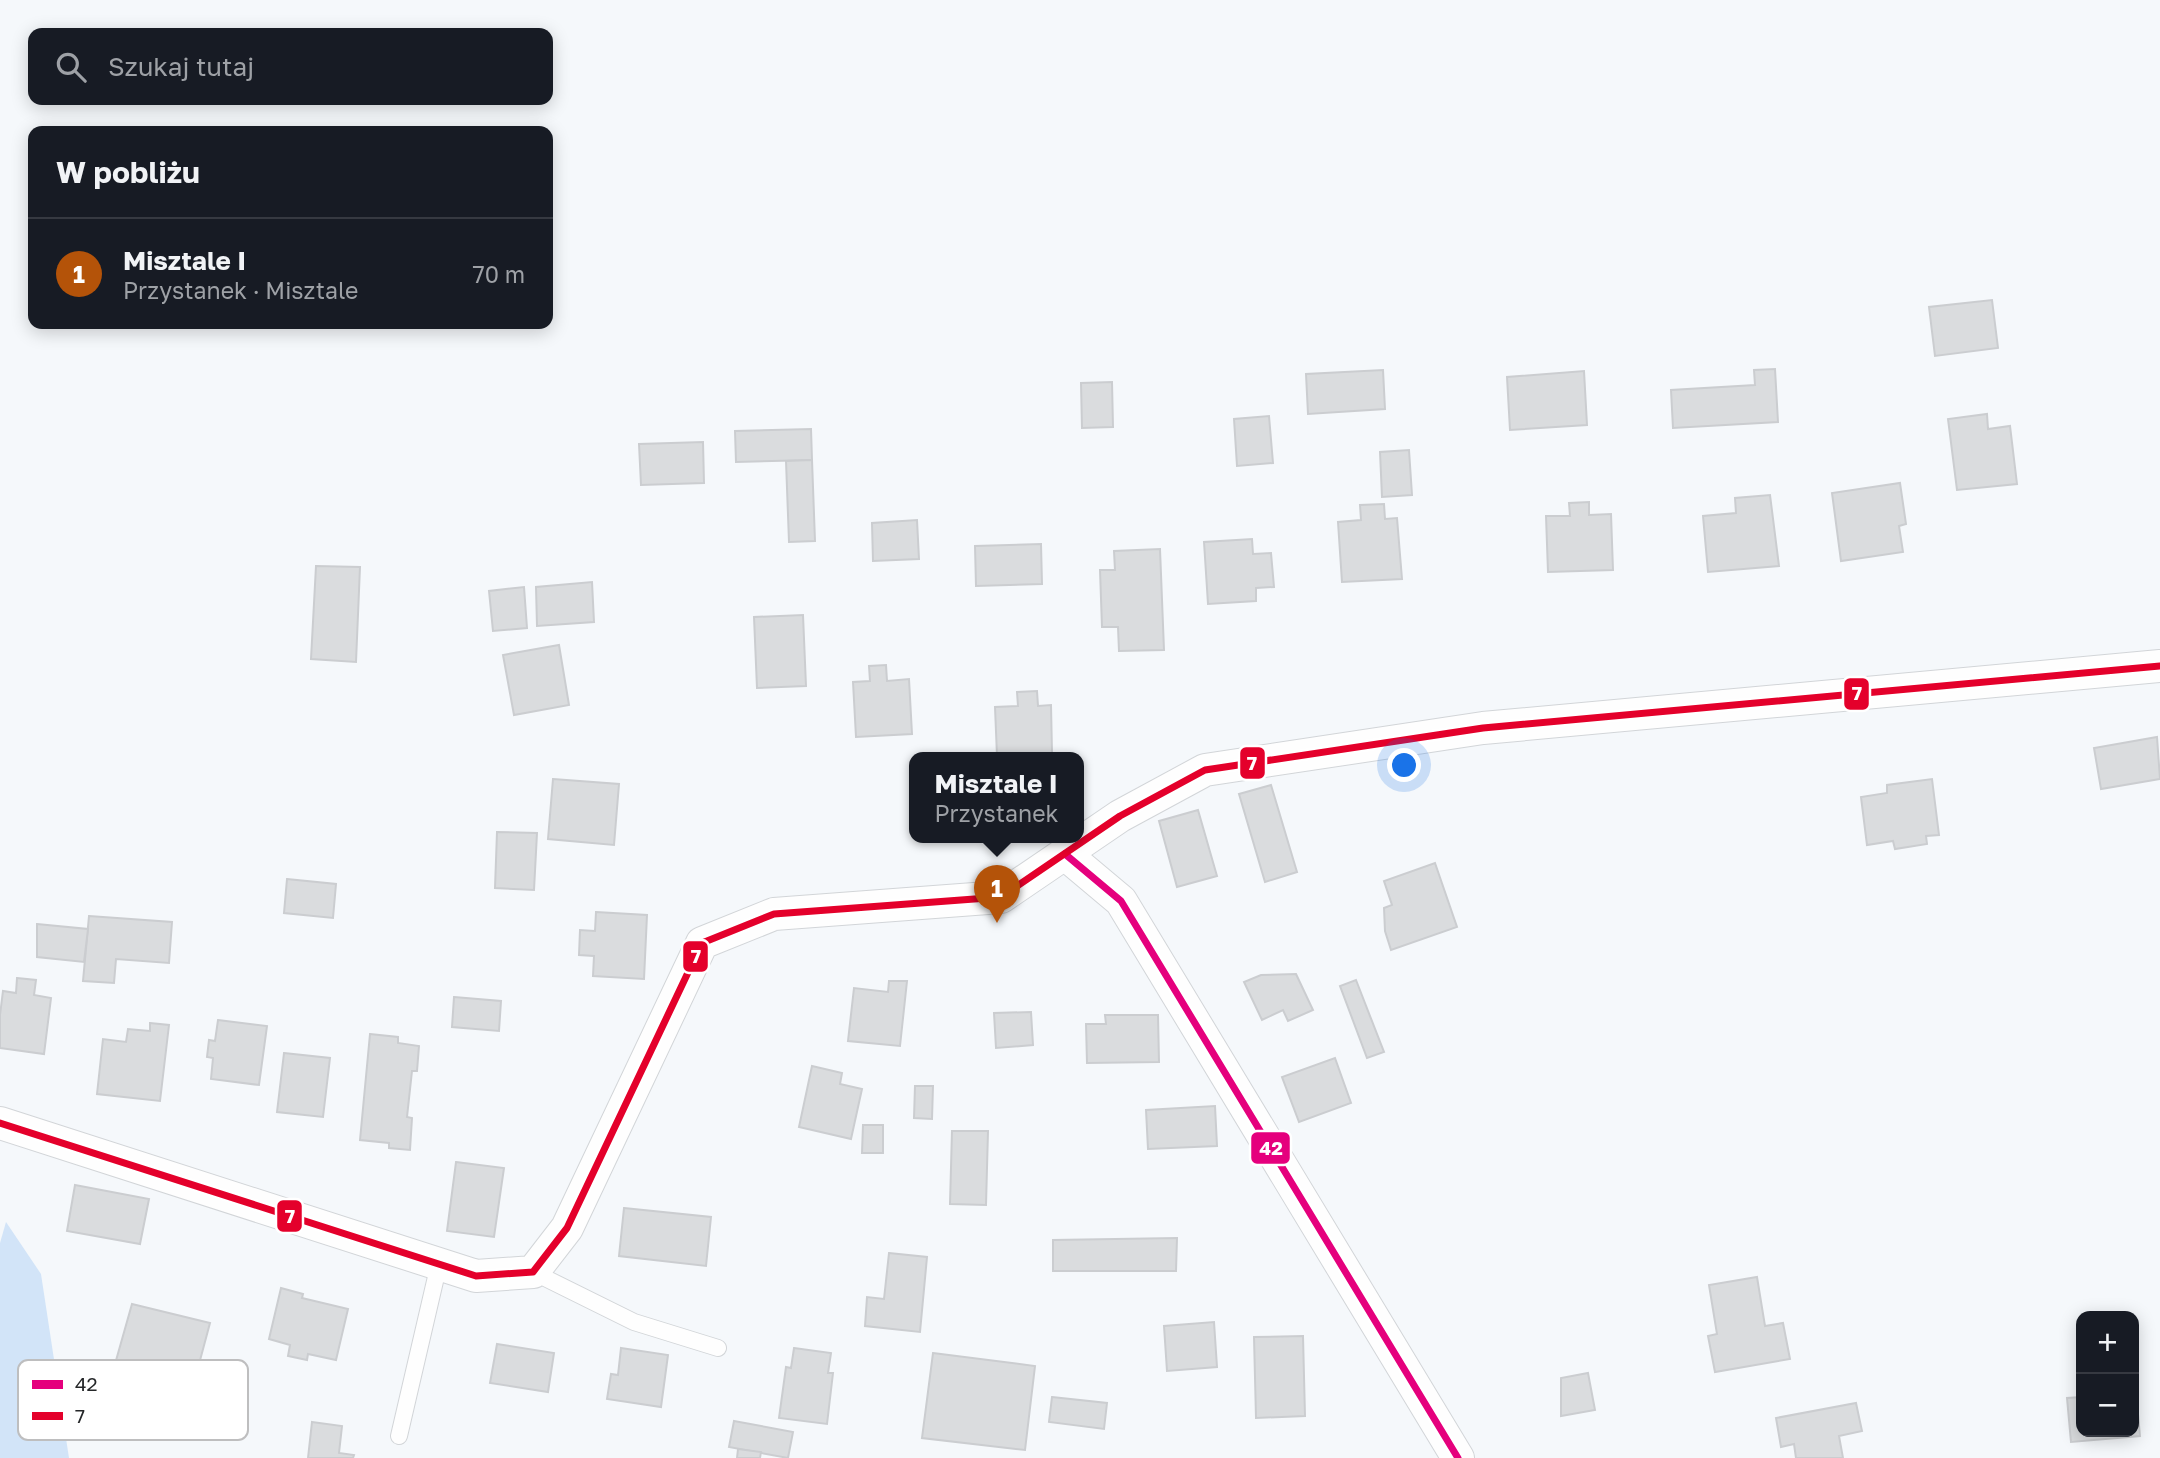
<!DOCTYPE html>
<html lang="pl">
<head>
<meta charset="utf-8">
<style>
	body { margin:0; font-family:"Golos Text",sans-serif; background:#20242c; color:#f1f3f6 }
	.controls { position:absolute; right:21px; bottom:21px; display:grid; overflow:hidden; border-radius:14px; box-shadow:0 4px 18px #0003 }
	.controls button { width:63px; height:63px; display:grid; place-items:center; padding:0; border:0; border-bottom:2px solid #363941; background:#171b24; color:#f1f3f6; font:35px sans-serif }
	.you { position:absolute; left:1405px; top:766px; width:24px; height:24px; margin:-18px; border:5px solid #fff; border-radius:50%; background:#1a73e8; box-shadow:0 0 0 10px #1a73e833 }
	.badge { display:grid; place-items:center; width:46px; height:46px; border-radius:50%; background:#b45309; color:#fff; font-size:23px; font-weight:700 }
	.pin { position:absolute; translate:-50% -58px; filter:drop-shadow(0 2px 4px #0008) }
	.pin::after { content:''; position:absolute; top:37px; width:24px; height:21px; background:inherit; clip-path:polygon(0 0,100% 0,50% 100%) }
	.popup { position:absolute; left:909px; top:752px; width:175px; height:91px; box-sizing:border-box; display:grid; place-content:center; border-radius:14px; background:#171b24; filter:drop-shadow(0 2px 5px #0005); font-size:23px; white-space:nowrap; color:#9ea1a6 }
	.popup b { font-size:26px; color:#f1f3f6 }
	.popup::after { content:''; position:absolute; left:50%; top:100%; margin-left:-14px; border:14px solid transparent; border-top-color:#171b24 }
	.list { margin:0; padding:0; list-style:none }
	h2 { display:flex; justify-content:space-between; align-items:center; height:91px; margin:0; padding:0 28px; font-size:30px }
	h2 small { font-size:23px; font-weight:400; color:#9ea1a6 }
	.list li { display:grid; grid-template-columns:46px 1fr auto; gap:21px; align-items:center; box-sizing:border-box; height:112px; padding:0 28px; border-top:2px solid #363941 }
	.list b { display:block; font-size:26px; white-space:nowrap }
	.list p { margin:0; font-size:23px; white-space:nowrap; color:#9ea1a6 }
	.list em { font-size:23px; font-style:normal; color:#9ea1a6 }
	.icon { flex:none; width:38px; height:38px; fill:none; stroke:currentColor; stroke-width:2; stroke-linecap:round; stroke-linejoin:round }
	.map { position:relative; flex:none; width:2160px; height:1458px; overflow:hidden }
	.search { position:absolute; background:#171b24; box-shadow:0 4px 18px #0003; left:28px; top:28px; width:525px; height:77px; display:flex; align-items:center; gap:18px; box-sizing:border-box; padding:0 24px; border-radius:14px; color:#9ea1a6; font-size:26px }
	.panel { position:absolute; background:#171b24; box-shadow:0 4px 18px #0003; left:28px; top:126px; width:525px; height:203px; border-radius:14px }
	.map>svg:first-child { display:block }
	.green { fill:#d2e4f8 }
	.building { fill:#dadcde; stroke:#cbcdd0; stroke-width:2 }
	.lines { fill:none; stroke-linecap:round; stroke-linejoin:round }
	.service-casing { stroke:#d2d5d8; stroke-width:18 }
	.minor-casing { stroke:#d2d5d8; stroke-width:34 }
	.service { stroke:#fefefe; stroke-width:16 }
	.minor { stroke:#fefefe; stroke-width:32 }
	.bus-1-casing { stroke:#fff; stroke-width:12 }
	.bus-2-casing { stroke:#fff; stroke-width:12 }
	.bus-1 { stroke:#e5007d; stroke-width:7 }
	.bus-2 { stroke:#e4002b; stroke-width:7 }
	.key { fill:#fff; stroke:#bebebf; stroke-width:2 }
	.key-label { font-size:19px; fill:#252729 }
	.line-badge { stroke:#fff; stroke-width:2.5 }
	.badge-label { font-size:19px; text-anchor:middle; font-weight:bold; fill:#fff }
</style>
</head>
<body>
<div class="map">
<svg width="2160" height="1458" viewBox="0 0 2160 1458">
	<rect width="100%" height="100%" fill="#f5f8fb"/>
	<!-- green -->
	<path class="green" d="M 6,1222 L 41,1274 L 69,1458 L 0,1458 L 0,1243 Z"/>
	<!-- building -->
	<g class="building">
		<path d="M 1992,300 L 1998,348 L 1935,356 L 1929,307 Z"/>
		<path d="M 1775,369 L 1778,422 L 1673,428 L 1671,390 L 1755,385 L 1754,370 Z"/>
		<path d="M 1383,370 L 1385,409 L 1308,414 L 1306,374 Z"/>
		<path d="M 1584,371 L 1587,425 L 1510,430 L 1507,377 Z"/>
		<path d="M 1112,382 L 1113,427 L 1082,428 L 1081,383 Z"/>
		<path d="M 1987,414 L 1988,429 L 2010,426 L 2017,484 L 1957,490 L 1948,419 Z"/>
		<path d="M 1269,416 L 1273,463 L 1237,466 L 1234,419 Z"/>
		<path d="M 811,429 L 812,460 L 736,462 L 735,431 Z"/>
		<path d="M 703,442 L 704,483 L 641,485 L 639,444 Z"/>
		<path d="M 1409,450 L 1412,495 L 1382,497 L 1380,452 Z"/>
		<path d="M 812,460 L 815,541 L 789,542 L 786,461 Z"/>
		<path d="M 1900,483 L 1906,524 L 1899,526 L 1903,552 L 1841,561 L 1832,493 Z"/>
		<path d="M 1770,495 L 1779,566 L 1708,572 L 1703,516 L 1736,513 L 1735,498 Z"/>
		<path d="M 1589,502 L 1589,515 L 1611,514 L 1613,570 L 1548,572 L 1546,516 L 1570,516 L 1569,503 Z"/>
		<path d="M 1384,504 L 1385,519 L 1397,518 L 1402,579 L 1342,582 L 1338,522 L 1361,520 L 1360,505 Z"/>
		<path d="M 917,520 L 919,559 L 873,561 L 872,523 Z"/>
		<path d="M 1252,539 L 1253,554 L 1271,553 L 1274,587 L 1256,588 L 1256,601 L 1208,604 L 1204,542 Z"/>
		<path d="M 1041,544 L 1042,584 L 976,586 L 975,546 Z"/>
		<path d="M 1160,549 L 1164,650 L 1119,651 L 1118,627 L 1102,627 L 1100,570 L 1115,570 L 1114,551 Z"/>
		<path d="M 316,566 L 360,567 L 356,662 L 311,659 Z"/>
		<path d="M 592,582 L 594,622 L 537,626 L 536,587 Z"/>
		<path d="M 524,587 L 527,628 L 493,631 L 489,591 Z"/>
		<path d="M 803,615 L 806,686 L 757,688 L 754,617 Z"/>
		<path d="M 559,645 L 569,705 L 514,715 L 503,655 Z"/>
		<path d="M 886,665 L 887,681 L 909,679 L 912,734 L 856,737 L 853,682 L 870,681 L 869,666 Z"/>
		<path d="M 1037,691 L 1038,706 L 1051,705 L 1052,753 L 997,756 L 995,707 L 1018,706 L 1017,692 Z"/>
		<path d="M 2157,737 L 2160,779 L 2101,789 L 2094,748 Z"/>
		<path d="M 553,779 L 619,784 L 614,845 L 548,839 Z"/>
		<path d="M 1932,779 L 1939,835 L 1926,836 L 1927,844 L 1895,849 L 1893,841 L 1867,845 L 1861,797 L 1887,793 L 1887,785 Z"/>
		<path d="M 1271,785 L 1297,872 L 1265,882 L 1239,794 Z"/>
		<path d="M 1198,810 L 1217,876 L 1177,887 L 1159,821 Z"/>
		<path d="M 497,832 L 537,833 L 534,890 L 495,888 Z"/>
		<path d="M 1435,863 L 1457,927 L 1391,950 L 1385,931 L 1384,908 L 1392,905 L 1384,881 Z"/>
		<path d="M 287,879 L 336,884 L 333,918 L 284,913 Z"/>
		<path d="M 596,912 L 647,915 L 644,979 L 593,976 L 594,956 L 579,955 L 580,930 L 595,931 Z"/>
		<path d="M 89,916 L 172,922 L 169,963 L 116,959 L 114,983 L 83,981 Z"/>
		<path d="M 37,924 L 88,929 L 84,962 L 37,957 Z"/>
		<path d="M 1296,974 L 1313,1010 L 1288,1021 L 1283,1010 L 1262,1020 L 1244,982 L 1261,975 Z"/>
		<path d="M 17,978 L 36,980 L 34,995 L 51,998 L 44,1054 L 0,1048 L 0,1015 L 3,991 L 16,993 Z"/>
		<path d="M 1356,980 L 1384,1052 L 1367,1058 L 1340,986 Z"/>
		<path d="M 889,981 L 907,981 L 900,1046 L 848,1041 L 854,988 L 888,992 Z"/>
		<path d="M 454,997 L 501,1001 L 499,1031 L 452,1027 Z"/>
		<path d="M 1031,1012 L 1033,1045 L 996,1048 L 994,1013 Z"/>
		<path d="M 1105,1015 L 1158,1015 L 1159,1062 L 1087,1063 L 1086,1024 L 1106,1024 Z"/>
		<path d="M 218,1020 L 267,1026 L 259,1085 L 211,1079 L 213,1058 L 207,1057 L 209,1040 L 215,1041 Z"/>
		<path d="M 150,1023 L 169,1025 L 160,1101 L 97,1094 L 103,1039 L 126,1042 L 128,1029 L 150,1031 Z"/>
		<path d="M 370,1034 L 398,1037 L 398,1043 L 419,1046 L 417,1071 L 412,1071 L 407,1117 L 412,1118 L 410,1150 L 389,1148 L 389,1143 L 360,1140 Z"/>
		<path d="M 284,1053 L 330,1058 L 323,1117 L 277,1112 Z"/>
		<path d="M 1335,1058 L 1351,1103 L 1299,1122 L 1282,1077 Z"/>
		<path d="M 812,1066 L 842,1073 L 840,1084 L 862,1089 L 851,1139 L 799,1127 Z"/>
		<path d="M 915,1086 L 933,1086 L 932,1119 L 914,1118 Z"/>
		<path d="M 1215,1106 L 1217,1146 L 1148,1149 L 1146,1110 Z"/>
		<path d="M 863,1125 L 883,1125 L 883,1153 L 862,1153 Z"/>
		<path d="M 952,1131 L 988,1131 L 986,1205 L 950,1204 Z"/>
		<path d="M 456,1162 L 504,1168 L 494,1237 L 447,1231 Z"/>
		<path d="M 75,1185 L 149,1199 L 140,1244 L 67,1231 Z"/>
		<path d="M 624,1208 L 711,1217 L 706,1266 L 619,1256 Z"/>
		<path d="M 1177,1238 L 1176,1271 L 1053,1271 L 1053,1240 Z"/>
		<path d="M 889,1253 L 927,1257 L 920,1332 L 865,1326 L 867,1297 L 884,1299 Z"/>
		<path d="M 1757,1277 L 1765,1326 L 1783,1323 L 1790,1359 L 1715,1372 L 1708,1336 L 1717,1334 L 1709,1285 Z"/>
		<path d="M 281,1288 L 303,1294 L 302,1298 L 348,1309 L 336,1360 L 308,1354 L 307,1360 L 288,1356 L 290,1345 L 269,1339 Z"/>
		<path d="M 132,1304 L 210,1323 L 195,1379 L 156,1368 L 154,1374 L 115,1364 Z"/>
		<path d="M 1214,1322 L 1217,1367 L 1167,1371 L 1164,1326 Z"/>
		<path d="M 1303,1336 L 1305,1416 L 1256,1418 L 1254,1337 Z"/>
		<path d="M 497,1344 L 554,1353 L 548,1392 L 490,1383 Z"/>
		<path d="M 621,1348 L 668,1355 L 661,1407 L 607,1399 L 611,1374 L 618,1375 Z"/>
		<path d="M 794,1348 L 831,1353 L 828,1373 L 833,1373 L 827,1424 L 779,1418 L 786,1367 L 791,1368 Z"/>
		<path d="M 933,1353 L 1035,1366 L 1025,1450 L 922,1438 Z"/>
		<path d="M 1588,1373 L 1595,1410 L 1561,1416 L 1561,1378 Z"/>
		<path d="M 2134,1392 L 2136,1392 L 2140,1436 L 2071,1442 L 2067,1398 L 2081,1397 L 2081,1432 L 2134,1432 Z"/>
		<path d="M 1052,1397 L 1107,1403 L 1104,1429 L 1049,1422 Z"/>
		<path d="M 1856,1403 L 1862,1431 L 1839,1436 L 1843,1458 L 1796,1458 L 1794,1444 L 1781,1447 L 1776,1418 Z"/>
		<path d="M 734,1421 L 793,1432 L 788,1458 L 729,1447 Z"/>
		<path d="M 312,1422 L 342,1426 L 339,1453 L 354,1455 L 353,1458 L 308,1458 Z"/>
		<path d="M 738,1449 L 761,1452 L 760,1458 L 737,1458 Z"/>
	</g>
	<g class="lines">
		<defs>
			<g id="service">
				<path d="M 533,1272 L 634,1322 L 718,1348"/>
				<path d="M 399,1436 L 439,1264"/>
			</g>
			<g id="minor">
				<path d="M 1065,854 L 1121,901 L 1458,1458"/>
				<path d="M 0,1123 L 476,1276 L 533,1272 L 567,1228 L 702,943 L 774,914 L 1001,897 L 1120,816 L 1205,770 L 1483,728 L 2160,666"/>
			</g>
		</defs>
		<!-- service casing -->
		<use href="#service" class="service-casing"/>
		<!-- minor casing -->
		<use href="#minor" class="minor-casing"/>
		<!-- service -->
		<use href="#service" class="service"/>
		<!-- minor -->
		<use href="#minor" class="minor"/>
		<defs>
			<path id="bus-1" d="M 1065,854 L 1121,901 L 1458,1458"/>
			<path id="bus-2" d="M 0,1123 L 476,1276 L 533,1272 L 567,1228 L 702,943 L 774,914 L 1001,897 L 1120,816 L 1205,770 L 1483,728 L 2160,666"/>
		</defs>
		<!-- bus-1 casing -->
		<use href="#bus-1" class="bus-1-casing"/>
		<!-- bus-2 casing -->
		<use href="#bus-2" class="bus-2-casing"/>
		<!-- bus-1 -->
		<use href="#bus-1" class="bus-1"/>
		<!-- bus-2 -->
		<use href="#bus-2" class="bus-2"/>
	</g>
	<!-- legend -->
	<rect x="18" y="1360" width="230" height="80" rx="10" class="key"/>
	<rect x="32" y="1380" width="31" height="9" fill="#e5007d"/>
	<rect x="32" y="1412" width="31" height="8" fill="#e4002b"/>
	<g class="key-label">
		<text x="75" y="1391">42</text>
		<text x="75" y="1423">7</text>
	</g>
	<g class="line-badge">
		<rect x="1843" y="677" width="27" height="34" rx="7" fill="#e4002b"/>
		<rect x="1239" y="746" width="27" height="34" rx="7" fill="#e4002b"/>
		<rect x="682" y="940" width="27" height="33" rx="7" fill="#e4002b"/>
		<rect x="1250" y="1131" width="41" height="34" rx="7" fill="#e5007d"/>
		<rect x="276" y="1199" width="27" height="34" rx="7" fill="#e4002b"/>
	</g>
	<g class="badge-label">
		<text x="1857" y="700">7</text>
		<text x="1252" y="770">7</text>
		<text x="696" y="963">7</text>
		<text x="1271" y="1155">42</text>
		<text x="290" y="1223">7</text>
	</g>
</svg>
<div class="controls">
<button>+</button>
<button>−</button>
</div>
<div class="you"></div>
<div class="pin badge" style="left:997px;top:923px">1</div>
<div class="popup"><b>Misztale I</b>Przystanek</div>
<div class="search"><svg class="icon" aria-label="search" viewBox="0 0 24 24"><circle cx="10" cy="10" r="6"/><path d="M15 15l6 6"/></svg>Szukaj tutaj</div>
<section class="panel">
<h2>W pobliżu<small></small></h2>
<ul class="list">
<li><span class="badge">1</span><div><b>Misztale I</b><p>Przystanek · Misztale</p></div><em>70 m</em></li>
</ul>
</section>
</div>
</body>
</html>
